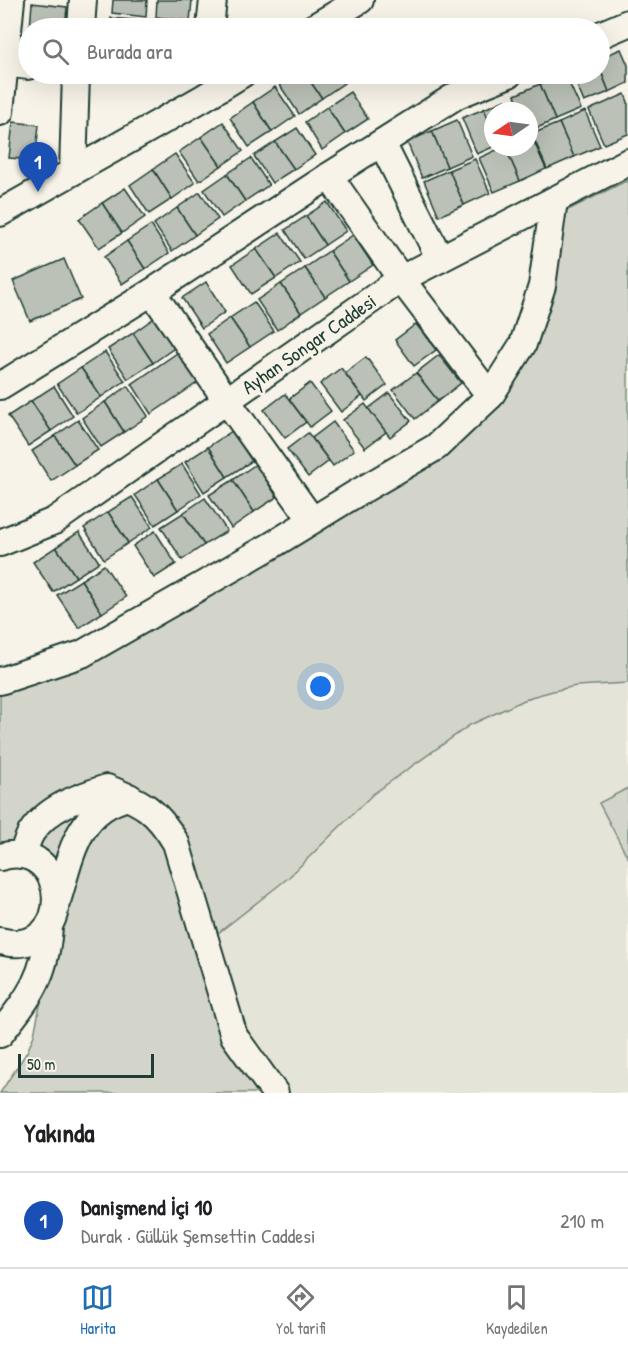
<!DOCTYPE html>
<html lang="tr">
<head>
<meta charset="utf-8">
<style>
	body { margin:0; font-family:"Patrick Hand",sans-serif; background:#f6f6f6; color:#202124 }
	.compass { position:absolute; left:484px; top:102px; width:54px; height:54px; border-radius:50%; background:#fff; box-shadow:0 6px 24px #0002; rotate:257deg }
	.scale { position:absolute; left:18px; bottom:15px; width:136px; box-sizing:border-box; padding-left:6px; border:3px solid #1f3d34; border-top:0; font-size:16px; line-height:21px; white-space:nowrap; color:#1f3d34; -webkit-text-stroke:4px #f7f3e8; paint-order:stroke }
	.you { position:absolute; left:321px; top:687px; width:21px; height:21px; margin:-15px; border:4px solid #fff; border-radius:50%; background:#1a73e8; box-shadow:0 0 0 9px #1a73e833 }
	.badge { display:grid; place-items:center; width:39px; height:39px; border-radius:50%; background:#1f6fb2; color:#fff; font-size:20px; font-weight:700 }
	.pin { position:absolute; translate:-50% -50px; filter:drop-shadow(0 2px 3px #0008) }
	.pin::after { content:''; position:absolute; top:32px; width:21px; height:18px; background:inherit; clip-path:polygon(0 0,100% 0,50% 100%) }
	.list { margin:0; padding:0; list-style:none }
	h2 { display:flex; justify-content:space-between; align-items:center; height:78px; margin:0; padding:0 24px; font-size:26px }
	h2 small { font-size:20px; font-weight:400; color:#757577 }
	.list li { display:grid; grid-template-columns:39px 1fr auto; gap:18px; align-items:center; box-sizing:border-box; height:96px; padding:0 24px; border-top:2px solid #e0e0e0 }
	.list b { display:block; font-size:22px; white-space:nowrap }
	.list p { margin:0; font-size:20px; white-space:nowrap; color:#757577 }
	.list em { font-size:20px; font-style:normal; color:#757577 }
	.icon { flex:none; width:33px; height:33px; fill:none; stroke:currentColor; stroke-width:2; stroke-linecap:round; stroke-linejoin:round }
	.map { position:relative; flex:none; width:628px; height:1093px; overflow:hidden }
	.search { position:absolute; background:#fff; box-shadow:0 6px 24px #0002; left:18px; right:18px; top:18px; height:66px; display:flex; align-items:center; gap:15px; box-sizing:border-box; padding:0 21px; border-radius:33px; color:#757577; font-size:22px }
	.sheet { height:174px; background:#fff }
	nav { display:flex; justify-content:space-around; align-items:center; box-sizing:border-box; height:84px; border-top:2px solid #e0e0e0; background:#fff; font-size:16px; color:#757577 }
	nav a { display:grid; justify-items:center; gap:3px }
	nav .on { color:#1f6fb2 }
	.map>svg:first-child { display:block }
	.built { fill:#e5e4d9 }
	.green { fill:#d3d5ca; stroke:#79897f; stroke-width:1.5 }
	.building { fill:#bbc1b6; stroke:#1f3d34; stroke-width:1.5 }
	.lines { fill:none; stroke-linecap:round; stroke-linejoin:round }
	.minor-casing { stroke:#1f3d34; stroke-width:30 }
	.minor { stroke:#f7f3e8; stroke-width:26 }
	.labels { text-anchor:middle; stroke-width:6; stroke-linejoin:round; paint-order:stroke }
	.street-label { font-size:20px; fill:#1f3d34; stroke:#f7f3e8 }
</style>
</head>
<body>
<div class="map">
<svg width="628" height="1093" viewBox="0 0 628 1093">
	<rect width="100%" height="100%" fill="#f7f3e8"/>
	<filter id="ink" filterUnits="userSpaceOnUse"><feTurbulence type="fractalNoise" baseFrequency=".0167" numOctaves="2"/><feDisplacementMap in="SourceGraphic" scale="12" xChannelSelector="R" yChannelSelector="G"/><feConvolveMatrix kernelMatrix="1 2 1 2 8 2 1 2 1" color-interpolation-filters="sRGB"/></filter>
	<g filter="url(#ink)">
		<!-- built -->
		<path class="built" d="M 628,683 L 628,1093 L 288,1093 L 245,1037 L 217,935 L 288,878 L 373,794 L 470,725 L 531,697 L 553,691 L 576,686 Z"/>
		<!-- green -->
		<g class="green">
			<path d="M 628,180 L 628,683 L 576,686 L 553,691 L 531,697 L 470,725 L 373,794 L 288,878 L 217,934 L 245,1037 L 288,1093 L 0,1093 L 27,1052 L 34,1035 L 61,902 L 0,847 L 0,691 L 456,445 L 558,262 L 566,211 Z"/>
			<path d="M 628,788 L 628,858 L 599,803 Z"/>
		</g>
		<!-- building -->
		<g class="building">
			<path d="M 113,0 L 147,0 L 146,17 L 112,13 Z"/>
			<path d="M 157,0 L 192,0 L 190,21 L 156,17 Z"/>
			<path d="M 32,3 L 67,7 L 65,28 L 30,28 Z"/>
			<path d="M 111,18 L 145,21 L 144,28 L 110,28 Z"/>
			<path d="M 155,22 L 190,26 L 189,28 L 154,28 Z"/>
			<path d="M 621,49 L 628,65 L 628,83 L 609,92 L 600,69 L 600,58 Z"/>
			<path d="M 600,69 L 609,92 L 584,102 L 572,74 L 600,74 Z"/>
			<path d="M 149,74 L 184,74 L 184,80 L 149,76 Z"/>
			<path d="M 296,74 L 305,74 L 322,98 L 299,114 L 279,84 Z"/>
			<path d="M 305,74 L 338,74 L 344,83 L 322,98 Z"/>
			<path d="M 565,74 L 581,109 L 555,120 L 540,84 Z"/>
			<path d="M 540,84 L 555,120 L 530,131 L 529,111 L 521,111 L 515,95 Z"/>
			<path d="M 275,87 L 295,116 L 272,132 L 253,102 Z"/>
			<path d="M 350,92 L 368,119 L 345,134 L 327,107 Z"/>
			<path d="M 625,94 L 628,102 L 628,134 L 604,144 L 589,110 Z"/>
			<path d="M 505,100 L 510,111 L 493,111 L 493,131 L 484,109 Z"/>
			<path d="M 253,102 L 272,132 L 249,147 L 230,118 Z"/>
			<path d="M 327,107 L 345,134 L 322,150 L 305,122 Z"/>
			<path d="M 484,109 L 493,131 L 493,147 L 477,154 L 462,118 Z"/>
			<path d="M 585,111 L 600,146 L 574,157 L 559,123 Z"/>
			<path d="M 457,120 L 472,156 L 447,167 L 432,131 Z"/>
			<path d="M 13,122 L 39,125 L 35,160 L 9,158 Z"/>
			<path d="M 223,122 L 243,151 L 221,166 L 201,137 Z"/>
			<path d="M 559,123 L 574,157 L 547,169 L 532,134 Z"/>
			<path d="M 297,128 L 315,155 L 294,169 L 275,142 Z"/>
			<path d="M 432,131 L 447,167 L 422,178 L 407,142 Z"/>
			<path d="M 531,135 L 546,169 L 520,181 L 505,147 L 529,147 L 529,136 Z"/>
			<path d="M 201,137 L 221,166 L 199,181 L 179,152 Z"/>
			<path d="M 275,142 L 294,169 L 272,183 L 254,156 Z"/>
			<path d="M 503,147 L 505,147 L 520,181 L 494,192 L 479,158 Z"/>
			<path d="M 175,154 L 195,183 L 172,199 L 153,169 Z"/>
			<path d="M 251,158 L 269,185 L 245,201 L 227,174 Z"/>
			<path d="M 475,159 L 490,193 L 464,205 L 449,170 Z"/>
			<path d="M 153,169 L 172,199 L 149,214 L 130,185 Z"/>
			<path d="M 449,170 L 464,205 L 439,216 L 424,181 Z"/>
			<path d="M 227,174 L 245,201 L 222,217 L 204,190 Z"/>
			<path d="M 125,188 L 145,217 L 122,233 L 102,203 Z"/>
			<path d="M 200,192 L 218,219 L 195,235 L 177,208 Z"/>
			<path d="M 327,202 L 346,231 L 325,245 L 306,216 Z"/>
			<path d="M 102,203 L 122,233 L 99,248 L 79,219 Z"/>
			<path d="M 177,208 L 195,235 L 172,251 L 154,224 Z"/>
			<path d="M 306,216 L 325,245 L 304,259 L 285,230 Z"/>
			<path d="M 151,225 L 169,253 L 145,269 L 127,241 Z"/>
			<path d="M 280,233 L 300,262 L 276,278 L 256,249 Z"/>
			<path d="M 353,235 L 373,265 L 349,281 L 329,251 Z"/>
			<path d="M 127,241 L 145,269 L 122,284 L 104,257 Z"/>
			<path d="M 256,249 L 276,278 L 251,294 L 232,265 Z"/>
			<path d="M 329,251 L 349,281 L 325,297 L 305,268 Z"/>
			<path d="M 64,259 L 81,299 L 30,321 L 13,281 Z"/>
			<path d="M 305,268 L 325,297 L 301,313 L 281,284 Z"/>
			<path d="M 206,282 L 225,312 L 202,328 L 182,298 Z"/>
			<path d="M 281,284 L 301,313 L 277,330 L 257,300 Z"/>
			<path d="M 254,302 L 274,331 L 250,347 L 230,318 Z"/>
			<path d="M 157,316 L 177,346 L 153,363 L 133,333 Z"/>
			<path d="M 230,318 L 250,347 L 226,363 L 207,334 Z"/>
			<path d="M 416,324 L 436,350 L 414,366 L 395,340 Z"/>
			<path d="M 133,333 L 153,363 L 128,379 L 108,349 Z"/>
			<path d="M 180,351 L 200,381 L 151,414 L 132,384 Z"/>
			<path d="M 105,352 L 125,381 L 101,397 L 81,368 Z"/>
			<path d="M 439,355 L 461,383 L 438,401 L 416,373 Z"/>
			<path d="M 366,357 L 387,385 L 366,401 L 345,373 Z"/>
			<path d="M 81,368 L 101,397 L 77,413 L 57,384 Z"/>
			<path d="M 341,368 L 362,396 L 341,412 L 320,384 Z"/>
			<path d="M 416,373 L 438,401 L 415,419 L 393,390 Z"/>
			<path d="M 310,383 L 331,411 L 310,427 L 289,399 Z"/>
			<path d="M 54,386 L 73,416 L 51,431 L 31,401 Z"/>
			<path d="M 128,386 L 148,416 L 124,432 L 105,402 Z"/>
			<path d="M 389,393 L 411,421 L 390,437 L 368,409 Z"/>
			<path d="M 285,394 L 306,422 L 285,438 L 264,410 Z"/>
			<path d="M 31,401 L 51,431 L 28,446 L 8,416 Z"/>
			<path d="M 105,402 L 124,432 L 101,447 L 82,418 Z"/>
			<path d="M 365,404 L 386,432 L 365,448 L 343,420 Z"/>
			<path d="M 78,420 L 98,450 L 75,465 L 55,436 Z"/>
			<path d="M 333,422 L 354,450 L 333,466 L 312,438 Z"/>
			<path d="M 232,431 L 252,461 L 227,477 L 208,447 Z"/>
			<path d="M 308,433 L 329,461 L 308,477 L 287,449 Z"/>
			<path d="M 55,436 L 75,465 L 51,481 L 32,451 Z"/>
			<path d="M 208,447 L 227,477 L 204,492 L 185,462 Z"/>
			<path d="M 182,464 L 201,494 L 178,510 L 158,479 Z"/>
			<path d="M 256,464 L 277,497 L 254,512 L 233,480 Z"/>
			<path d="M 158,479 L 178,510 L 155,525 L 135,495 Z"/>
			<path d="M 233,480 L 254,512 L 231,528 L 209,495 Z"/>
			<path d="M 132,497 L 152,527 L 128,543 L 108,512 Z"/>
			<path d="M 205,498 L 227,531 L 204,545 L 183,513 Z"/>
			<path d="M 108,512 L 128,543 L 104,559 L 84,528 Z"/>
			<path d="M 183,513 L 204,545 L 182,560 L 161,527 Z"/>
			<path d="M 155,531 L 176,564 L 154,578 L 133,546 Z"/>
			<path d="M 79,532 L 99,562 L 76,577 L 56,547 Z"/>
			<path d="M 56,547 L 76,577 L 53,592 L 33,562 Z"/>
			<path d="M 104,565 L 126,597 L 102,613 L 81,580 Z"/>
			<path d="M 81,580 L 102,613 L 79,628 L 57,595 Z"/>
		</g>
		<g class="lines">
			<defs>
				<g id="minor">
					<path d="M 81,28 L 83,0"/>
					<path d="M 210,28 L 213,0"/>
					<path d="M 313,28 L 360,0"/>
					<path d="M 600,35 L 628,23"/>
					<path d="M 5,63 L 28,66"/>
					<path d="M 0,112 L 11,0"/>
					<path d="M 382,143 L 440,259"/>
					<path d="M 73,171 L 76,74"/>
					<path d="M 329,176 L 401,279 L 490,396"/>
					<path d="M 0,213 L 203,98 L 242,74"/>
					<path d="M 152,292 L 227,401 L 312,520"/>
					<path d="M 0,386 L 152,292 L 329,176 L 457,95 L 509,74"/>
					<path d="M 0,543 L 54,521 L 401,279 L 628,162"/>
					<path d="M 0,681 L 82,654 L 269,547 L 352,496 L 436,447 L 490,396 L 523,344 L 542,286 L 554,200"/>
					<path d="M 22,855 C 25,848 27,840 31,833 C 48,807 79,797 107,788 C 143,803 156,809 176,843 L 234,1036 L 275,1093"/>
					<path d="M 0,857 C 73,836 76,961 0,941"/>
					<path d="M 58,898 C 71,855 78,808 129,797"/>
					<path d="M 0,1034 C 30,996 46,976 49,926"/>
				</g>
			</defs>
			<!-- minor casing -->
			<use href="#minor" class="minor-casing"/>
			<!-- minor -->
			<use href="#minor" class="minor"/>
		</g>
	</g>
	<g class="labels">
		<!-- street labels -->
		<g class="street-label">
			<text transform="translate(309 344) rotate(-35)" y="7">Ayhan Songar Caddesi</text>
		</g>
	</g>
</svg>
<svg class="compass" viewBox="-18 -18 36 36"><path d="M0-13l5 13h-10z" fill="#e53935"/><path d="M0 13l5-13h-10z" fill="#757577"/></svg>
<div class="scale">50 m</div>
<div class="you"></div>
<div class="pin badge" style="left:38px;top:192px;background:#1a4fb4">1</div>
<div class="search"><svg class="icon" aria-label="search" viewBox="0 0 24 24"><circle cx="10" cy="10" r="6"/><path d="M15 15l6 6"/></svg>Burada ara</div>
</div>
<section class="sheet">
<h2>Yakında<small></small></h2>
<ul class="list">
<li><span class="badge" style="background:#1a4fb4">1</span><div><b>Danişmend İçi 10</b><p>Durak · Güllük Şemsettin Caddesi</p></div><em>210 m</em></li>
</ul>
</section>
<nav>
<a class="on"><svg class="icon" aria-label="map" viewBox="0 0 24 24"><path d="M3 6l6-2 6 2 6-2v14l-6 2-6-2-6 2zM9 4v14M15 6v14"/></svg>Harita</a>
<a><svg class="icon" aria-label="directions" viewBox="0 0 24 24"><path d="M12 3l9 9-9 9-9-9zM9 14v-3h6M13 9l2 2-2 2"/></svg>Yol tarifi</a>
<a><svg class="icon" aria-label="saved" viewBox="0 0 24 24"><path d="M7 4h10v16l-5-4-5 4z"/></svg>Kaydedilen</a>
</nav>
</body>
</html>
